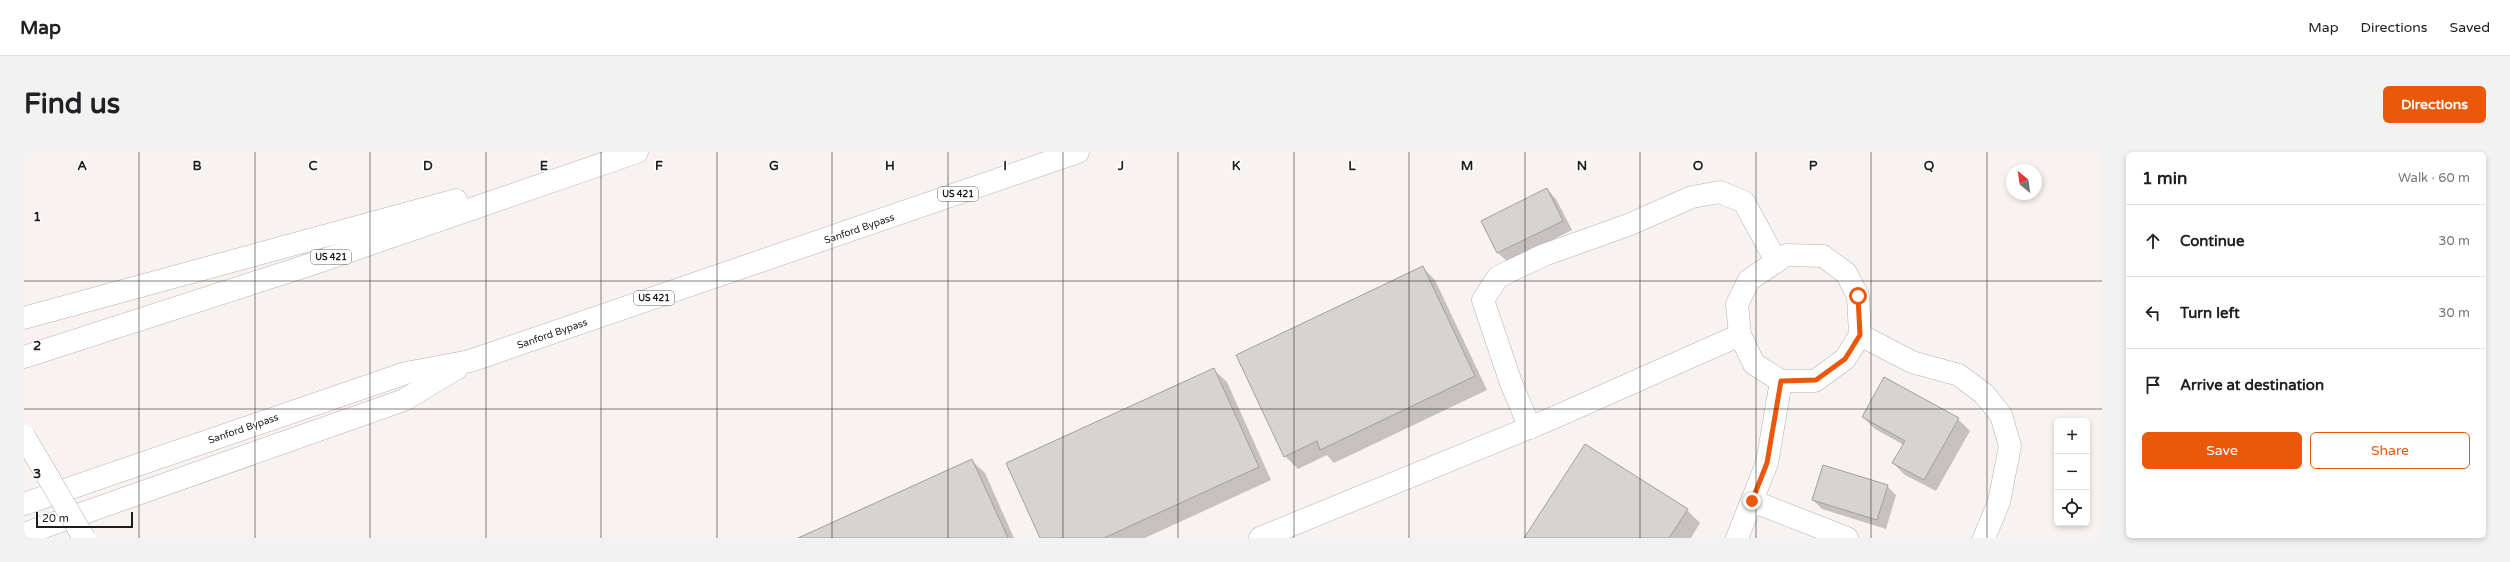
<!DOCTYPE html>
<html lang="en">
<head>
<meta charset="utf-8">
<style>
	body { margin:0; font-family:"Varela Round",sans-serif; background:#f2f2f2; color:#202124 }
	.controls { position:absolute; right:12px; bottom:12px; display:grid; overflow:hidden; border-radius:6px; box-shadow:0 2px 6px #0003 }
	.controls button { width:36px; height:36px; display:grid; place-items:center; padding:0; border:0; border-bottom:1px solid #e0e0e0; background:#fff; color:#202124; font:20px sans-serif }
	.compass { position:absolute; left:1982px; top:12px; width:36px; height:36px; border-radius:50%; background:#fff; box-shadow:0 2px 6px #0003; rotate:331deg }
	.scale { position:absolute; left:12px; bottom:10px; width:97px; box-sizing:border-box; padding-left:4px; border:2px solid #1e1c1c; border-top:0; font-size:11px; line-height:14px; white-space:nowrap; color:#1e1c1c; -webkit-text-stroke:3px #fff; paint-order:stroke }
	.stop { position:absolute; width:12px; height:12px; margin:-9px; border:3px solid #ea580c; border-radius:50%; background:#fff }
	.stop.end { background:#ea580c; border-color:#fff; box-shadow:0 1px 4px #0008 }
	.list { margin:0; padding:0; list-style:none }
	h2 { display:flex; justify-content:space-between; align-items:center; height:52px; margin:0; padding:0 16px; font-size:17px }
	h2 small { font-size:13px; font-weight:400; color:#757577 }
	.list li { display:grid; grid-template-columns:26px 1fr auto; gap:12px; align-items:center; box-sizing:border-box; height:72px; padding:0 16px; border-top:1px solid #e0e0e0 }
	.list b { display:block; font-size:15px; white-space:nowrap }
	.list em { font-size:13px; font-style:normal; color:#757577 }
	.actions { display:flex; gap:8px; padding:12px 16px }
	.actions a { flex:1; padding:9px 0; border:1px solid #ea580c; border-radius:6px; text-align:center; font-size:14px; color:#ea580c }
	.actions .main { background:#ea580c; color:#fff }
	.icon { flex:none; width:22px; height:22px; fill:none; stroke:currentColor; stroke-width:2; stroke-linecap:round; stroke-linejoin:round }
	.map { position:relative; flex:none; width:2078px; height:386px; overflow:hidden; border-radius:6px }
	header { display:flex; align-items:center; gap:24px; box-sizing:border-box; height:56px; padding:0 20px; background:#fff; border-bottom:1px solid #e0e0e0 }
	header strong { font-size:19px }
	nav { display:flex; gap:22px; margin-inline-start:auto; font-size:14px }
	.intro { display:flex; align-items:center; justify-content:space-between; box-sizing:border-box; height:96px; padding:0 24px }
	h1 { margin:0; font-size:28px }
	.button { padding:10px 18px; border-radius:6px; background:#ea580c; color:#fff; font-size:14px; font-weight:700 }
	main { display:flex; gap:24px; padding:0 24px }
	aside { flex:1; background:#fff; border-radius:6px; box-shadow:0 2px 6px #0003 }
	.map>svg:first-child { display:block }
	.shadow { fill:#0003 }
	.building { fill:#d7d3d0; stroke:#a39f9c }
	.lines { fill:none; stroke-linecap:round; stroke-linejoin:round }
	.minor-casing { stroke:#b6b0af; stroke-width:23 }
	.highway-casing { stroke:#b6b0af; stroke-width:23 }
	.minor { stroke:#fff; stroke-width:22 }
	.highway { stroke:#fff; stroke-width:22 }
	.major-bridge-casing { stroke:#b6b0af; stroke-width:23; stroke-linecap:butt }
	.major-bridge { stroke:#fff; stroke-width:22 }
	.route { stroke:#ea580c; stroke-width:5 }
	.grid { fill:none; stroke:#1e1c1c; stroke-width:1; stroke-opacity:0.55 }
	.labels { text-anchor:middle; stroke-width:3; stroke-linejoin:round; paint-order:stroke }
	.shield { fill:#fff; stroke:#626060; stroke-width:1 }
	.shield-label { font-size:9px; font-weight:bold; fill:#1e1c1c }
	.street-label { font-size:10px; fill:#1e1c1c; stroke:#fff }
	.grid-label { font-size:13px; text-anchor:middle; font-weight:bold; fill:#1e1c1c; stroke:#fff; stroke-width:3; stroke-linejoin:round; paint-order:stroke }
</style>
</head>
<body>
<header>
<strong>Map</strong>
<nav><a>Map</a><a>Directions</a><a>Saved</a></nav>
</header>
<div class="intro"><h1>Find us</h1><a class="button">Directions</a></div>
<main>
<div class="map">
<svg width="2078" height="386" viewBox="0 0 2078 386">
	<rect width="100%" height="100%" fill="#f8f2f0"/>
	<!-- shadow -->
	<g class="shadow">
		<path d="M 1523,37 L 1532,47 L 1548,78 L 1484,110 L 1474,101 L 1459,69 Z"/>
		<path d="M 1398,115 L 1411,128 L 1463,238 L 1310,311 L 1303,303 L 1274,317 L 1261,304 Z"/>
		<path d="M 1189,217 L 1203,230 L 1247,328 L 1121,386 L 1017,386 Z"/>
		<path d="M 1839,265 L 1934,267 L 1946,279 L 1912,339 L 1881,323 L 1869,311 L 1880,293 L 1851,277 Z"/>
		<path d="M 1562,293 L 1663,358 L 1676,371 L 1667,386 L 1502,386 Z"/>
		<path d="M 947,308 L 961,321 L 990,386 L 777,386 Z"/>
		<path d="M 1863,334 L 1872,343 L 1862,377 L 1798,357 L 1789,348 Z"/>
	</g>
	<!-- building -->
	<g class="building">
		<path d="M 1523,36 L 1539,69 L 1473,101 L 1457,69 Z"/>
		<path d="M 1399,114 L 1451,224 L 1296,298 L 1293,289 L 1260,305 L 1212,203 Z"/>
		<path d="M 1190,216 L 1235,315 L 1080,386 L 1016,386 L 982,311 Z"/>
		<path d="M 1860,225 L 1935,266 L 1900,328 L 1868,311 L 1881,289 L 1838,265 Z"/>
		<path d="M 1561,292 L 1664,357 L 1645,386 L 1500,386 Z"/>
		<path d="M 948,307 L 984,386 L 774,386 Z"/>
		<path d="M 1799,313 L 1864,333 L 1853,368 L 1788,348 Z"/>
	</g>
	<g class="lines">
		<defs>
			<g id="minor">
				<path d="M 1762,103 L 1799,104 L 1822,121 L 1834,144 L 1836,183 L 1821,207 L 1791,229 L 1757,229 L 1730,212 L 1716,183 L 1713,152 L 1725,128 Z"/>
				<path d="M 1836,183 L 1888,210 L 1935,223 L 1960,242 L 1977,263 L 1986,294 L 1975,350 L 1960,386"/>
				<path d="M 1506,276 L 1487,231 L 1459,148 L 1474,125 L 1520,103 L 1604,73 L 1668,45 L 1696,40 L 1720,50 L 1752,109"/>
				<path d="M 1728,349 L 1823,386"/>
				<path d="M 1236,386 L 1529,266 L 1716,183"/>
				<path d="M 1713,386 L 1743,311 L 1757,229"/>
			</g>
			<g id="highway">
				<path d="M 0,166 L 432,48"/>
				<path d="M 0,205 L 285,113 L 613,0"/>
				<path d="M 0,352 L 382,221 L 446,209 L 1054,0"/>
				<path d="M 0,382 L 380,248 L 433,216"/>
			</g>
		</defs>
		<!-- minor casing -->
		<use href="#minor" class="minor-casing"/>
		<!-- highway casing -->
		<use href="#highway" class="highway-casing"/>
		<!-- minor -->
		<use href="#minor" class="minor"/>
		<!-- highway -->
		<use href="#highway" class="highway"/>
		<defs>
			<path id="major-bridge" d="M 0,284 L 60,386"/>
		</defs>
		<!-- major-bridge casing -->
		<use href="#major-bridge" class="major-bridge-casing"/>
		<!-- major-bridge -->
		<use href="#major-bridge" class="major-bridge"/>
	</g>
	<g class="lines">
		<!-- route -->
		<path class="route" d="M 1728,349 L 1743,311 L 1757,229 L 1792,228 L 1821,207 L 1836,183 L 1834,144"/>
	</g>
	<!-- grid -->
	<path class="grid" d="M 115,0 L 115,386M 231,0 L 231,386M 346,0 L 346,386M 462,0 L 462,386M 577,0 L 577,386M 693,0 L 693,386M 808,0 L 808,386M 924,0 L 924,386M 1039,0 L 1039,386M 1154,0 L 1154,386M 1270,0 L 1270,386M 1385,0 L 1385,386M 1501,0 L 1501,386M 1616,0 L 1616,386M 1732,0 L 1732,386M 1847,0 L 1847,386M 1963,0 L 1963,386M 0,129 L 2078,129M 0,257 L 2078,257"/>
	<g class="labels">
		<!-- shield labels -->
		<g class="shield">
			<rect x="914" y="35" width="40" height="14" rx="3"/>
			<rect x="287" y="98" width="40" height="14" rx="3"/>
			<rect x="610" y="139" width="40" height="14" rx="3"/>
		</g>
		<g class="shield-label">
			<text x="934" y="45">US 421</text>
			<text x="307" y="108">US 421</text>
			<text x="630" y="149">US 421</text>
		</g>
		<!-- street labels -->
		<g class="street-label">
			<text transform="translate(835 76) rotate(-19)" y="4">Sanford Bypass</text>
			<text transform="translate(528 181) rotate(-19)" y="4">Sanford Bypass</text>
			<text transform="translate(219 276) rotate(-19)" y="4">Sanford Bypass</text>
		</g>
	</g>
	<g class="grid-label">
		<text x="58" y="18">A</text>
		<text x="173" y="18">B</text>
		<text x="289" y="18">C</text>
		<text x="404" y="18">D</text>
		<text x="520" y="18">E</text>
		<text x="635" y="18">F</text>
		<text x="750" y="18">G</text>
		<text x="866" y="18">H</text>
		<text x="981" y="18">I</text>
		<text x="1097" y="18">J</text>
		<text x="1212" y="18">K</text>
		<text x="1328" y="18">L</text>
		<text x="1443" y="18">M</text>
		<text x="1558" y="18">N</text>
		<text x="1674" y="18">O</text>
		<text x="1789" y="18">P</text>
		<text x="1905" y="18">Q</text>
		<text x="13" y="69">1</text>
		<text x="13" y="198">2</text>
		<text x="13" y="326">3</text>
	</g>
</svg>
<div class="controls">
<button>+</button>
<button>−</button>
<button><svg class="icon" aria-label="locate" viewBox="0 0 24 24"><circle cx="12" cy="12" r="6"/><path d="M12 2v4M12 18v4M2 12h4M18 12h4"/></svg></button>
</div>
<svg class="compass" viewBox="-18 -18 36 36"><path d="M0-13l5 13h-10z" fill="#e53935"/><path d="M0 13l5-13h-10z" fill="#757577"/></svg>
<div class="scale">20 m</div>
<div class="stop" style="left:1834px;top:144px"></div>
<div class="stop end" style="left:1728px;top:349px"></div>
</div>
<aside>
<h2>1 min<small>Walk · 60 m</small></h2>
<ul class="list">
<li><svg class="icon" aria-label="ahead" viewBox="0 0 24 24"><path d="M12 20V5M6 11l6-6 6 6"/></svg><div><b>Continue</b></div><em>30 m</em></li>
<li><svg class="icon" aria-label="left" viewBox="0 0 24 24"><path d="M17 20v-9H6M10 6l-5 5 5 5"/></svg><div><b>Turn left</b></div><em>30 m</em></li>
<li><svg class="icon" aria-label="arrive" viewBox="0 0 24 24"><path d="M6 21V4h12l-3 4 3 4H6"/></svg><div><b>Arrive at destination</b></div></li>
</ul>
<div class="actions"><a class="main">Save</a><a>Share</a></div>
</aside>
</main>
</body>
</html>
